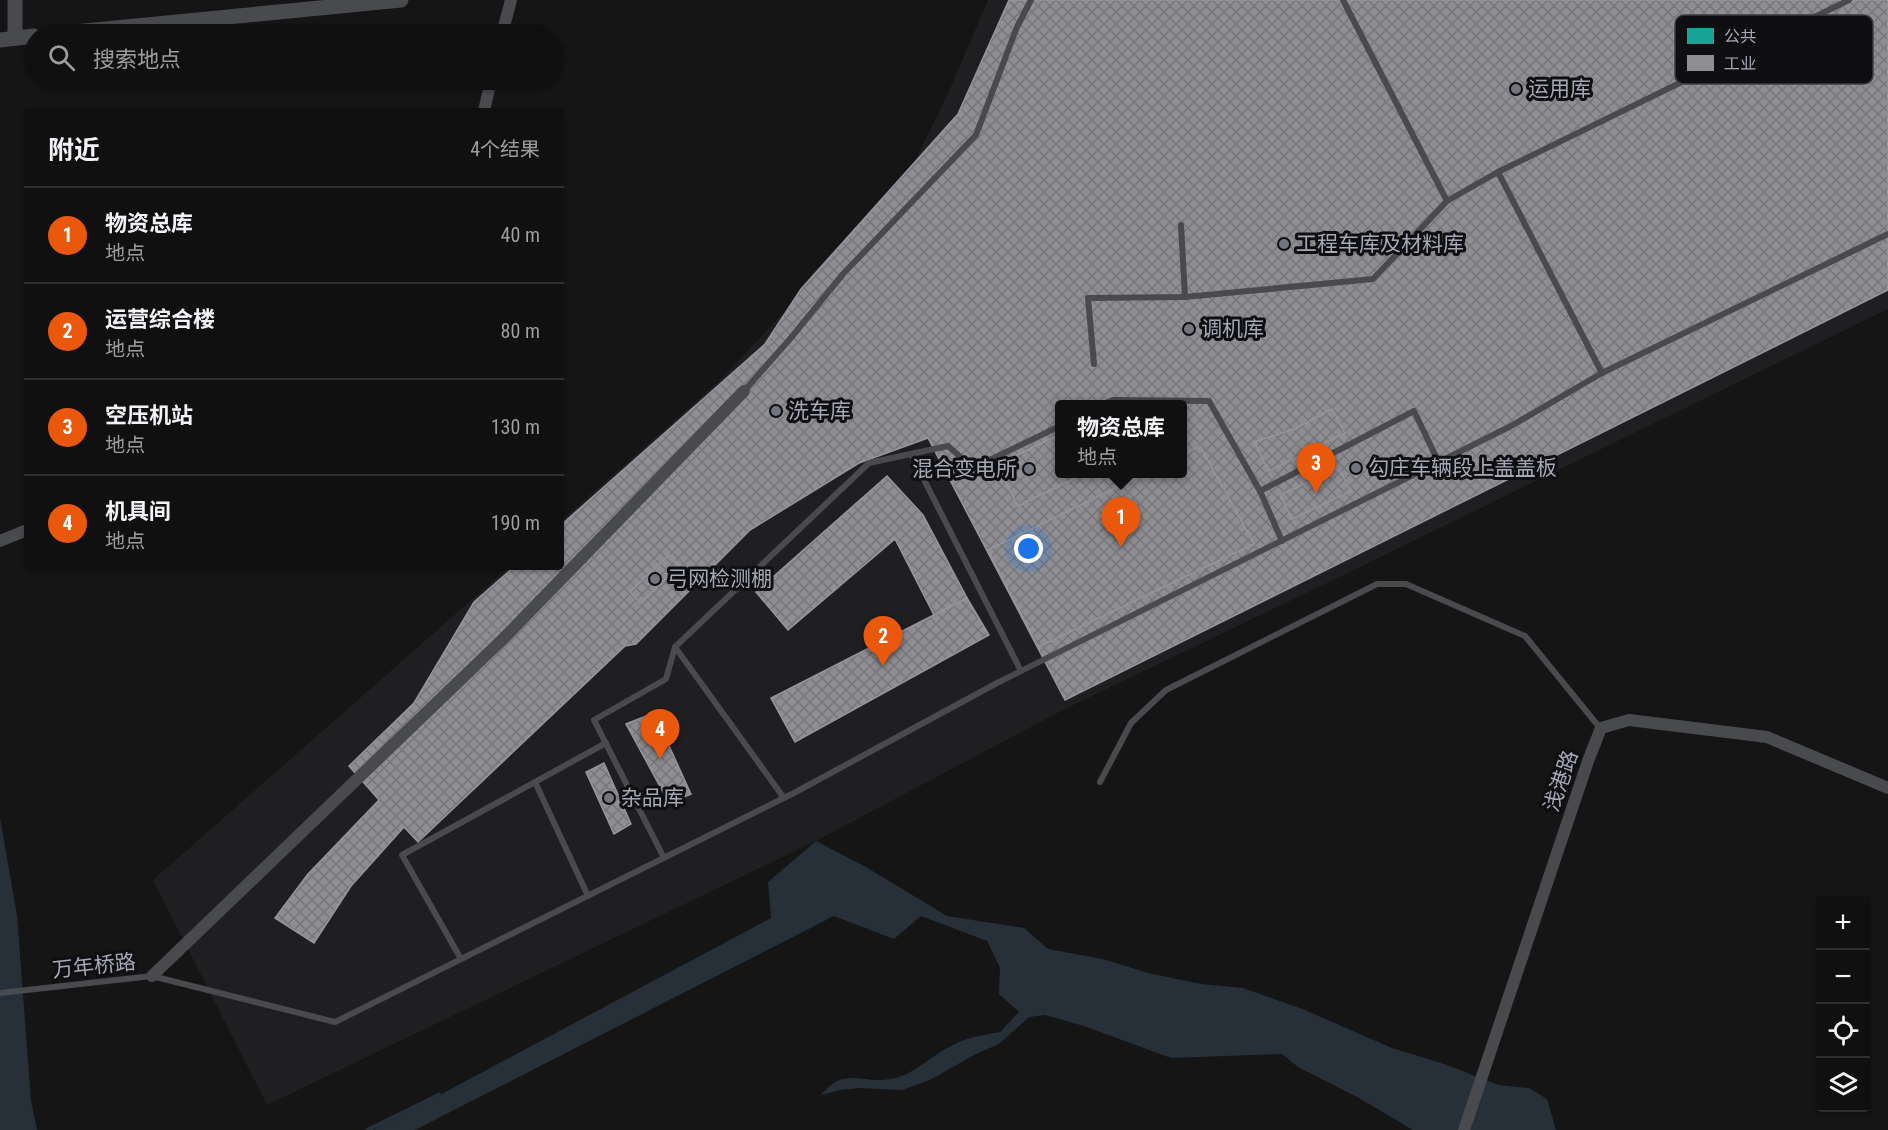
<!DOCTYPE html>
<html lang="zh">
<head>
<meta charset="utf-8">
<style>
	body { margin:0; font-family:"Roboto Condensed","Noto Sans SC",sans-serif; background:#1e1e1e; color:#f1f3f6 }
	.controls { position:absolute; right:18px; bottom:18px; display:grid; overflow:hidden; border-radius:6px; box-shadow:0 2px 4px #0004 }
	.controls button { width:54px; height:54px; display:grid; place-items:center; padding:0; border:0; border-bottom:2px solid #303030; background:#101010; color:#f1f3f6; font:30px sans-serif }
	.you { position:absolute; left:1029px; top:549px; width:21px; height:21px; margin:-15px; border:4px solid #fff; border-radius:50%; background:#1a73e8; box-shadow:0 0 0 9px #1a73e833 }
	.badge { display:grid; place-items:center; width:39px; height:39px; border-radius:50%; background:#ea580c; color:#fff; font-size:20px; font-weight:700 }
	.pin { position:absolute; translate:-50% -50px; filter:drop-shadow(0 2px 3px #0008) }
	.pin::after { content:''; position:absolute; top:32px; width:21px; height:18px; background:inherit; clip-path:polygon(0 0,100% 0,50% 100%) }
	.popup { position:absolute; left:1055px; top:400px; width:132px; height:78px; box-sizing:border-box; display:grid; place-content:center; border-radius:6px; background:#101010; filter:drop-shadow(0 2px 4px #0005); font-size:20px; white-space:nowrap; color:#9c9d9f }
	.popup b { font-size:22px; color:#f1f3f6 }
	.popup::after { content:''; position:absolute; left:50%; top:100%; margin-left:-12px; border:12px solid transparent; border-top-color:#101010 }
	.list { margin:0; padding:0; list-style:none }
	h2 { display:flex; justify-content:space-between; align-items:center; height:78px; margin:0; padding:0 24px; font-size:26px }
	h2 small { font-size:20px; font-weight:400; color:#9c9d9f }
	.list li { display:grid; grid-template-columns:39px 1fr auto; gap:18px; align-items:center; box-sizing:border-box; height:96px; padding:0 24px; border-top:2px solid #303030 }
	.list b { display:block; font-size:22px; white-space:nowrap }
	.list p { margin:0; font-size:20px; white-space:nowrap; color:#9c9d9f }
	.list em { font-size:20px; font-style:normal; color:#9c9d9f }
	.icon { flex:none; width:33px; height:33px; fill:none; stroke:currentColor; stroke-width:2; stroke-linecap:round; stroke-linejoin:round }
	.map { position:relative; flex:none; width:1888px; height:1130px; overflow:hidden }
	.search { position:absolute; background:#101010; box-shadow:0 2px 4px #0004; left:24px; top:24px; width:540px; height:66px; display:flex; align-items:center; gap:15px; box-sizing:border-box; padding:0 21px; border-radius:33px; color:#9c9d9f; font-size:22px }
	.panel { position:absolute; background:#101010; box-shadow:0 2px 4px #0004; left:24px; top:108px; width:540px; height:462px; border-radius:6px }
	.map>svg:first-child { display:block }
	.built { fill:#1f1f21; fill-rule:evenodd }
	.water { fill:#272f38 }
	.public { fill:url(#public-cross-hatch); stroke:#42a5a1; stroke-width:1.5 }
	.industry { fill:url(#industry-cross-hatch); stroke:#94959d; stroke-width:1.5; fill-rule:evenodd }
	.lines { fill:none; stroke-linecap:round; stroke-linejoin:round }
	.stream { stroke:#272f38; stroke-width:4.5 }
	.service { stroke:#494a4e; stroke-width:6 }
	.minor { stroke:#494a4e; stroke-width:12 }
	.tertiary { stroke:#494a4e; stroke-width:15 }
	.poi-dot { fill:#73757e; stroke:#0f0f11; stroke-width:2 }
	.labels { text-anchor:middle; stroke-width:6; stroke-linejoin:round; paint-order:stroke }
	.poi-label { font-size:21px; fill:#a5a9b7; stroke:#0f0f11; text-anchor:start }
	.street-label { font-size:21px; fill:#a5a9b7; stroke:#0f0f11 }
	.key { fill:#0f0f11; stroke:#3c3d43; stroke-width:1.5 }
	.key-label { font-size:16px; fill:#a5a9b7 }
</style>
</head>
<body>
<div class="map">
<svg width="1888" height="1130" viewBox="0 0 1888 1130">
	<defs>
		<pattern id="public-cross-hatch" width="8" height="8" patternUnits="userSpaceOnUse" patternTransform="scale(1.5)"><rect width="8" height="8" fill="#17a398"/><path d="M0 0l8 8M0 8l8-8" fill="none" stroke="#1e8780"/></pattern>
		<pattern id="industry-cross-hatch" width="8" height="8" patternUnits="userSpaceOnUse" patternTransform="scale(1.5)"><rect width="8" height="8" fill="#8d8d92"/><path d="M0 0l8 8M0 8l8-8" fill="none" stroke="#76767b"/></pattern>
	</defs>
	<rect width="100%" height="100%" fill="#151515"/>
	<!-- built -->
	<path class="built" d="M 988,0 L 1888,0 L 1888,309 L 1319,587 L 1063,710 L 816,841 L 267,1105 L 153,880 L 509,567 L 561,567 L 561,521 L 718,382 L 902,188 L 949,91 ZM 1060,404 L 1182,404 L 1182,474 L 1060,474 Z"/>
	<!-- water -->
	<g class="water">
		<path d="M 0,818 L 17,915 L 31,1101 L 37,1130 L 0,1130 Z"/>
		<path d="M 816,841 L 866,867 L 947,916 L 1024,928 L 1048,949 L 1103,959 L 1148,973 L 1201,984 L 1243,988 L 1305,1010 L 1392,1048 L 1444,1064 L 1499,1085 L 1529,1088 L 1547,1099 L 1556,1130 L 1413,1130 L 1359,1098 L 1298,1067 L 1282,1054 L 1171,1058 L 1084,1026 L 1045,1015 L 1029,1017 L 999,1044 L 974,1055 L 930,1080 L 902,1090 L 859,1088 L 841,1090 L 821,1095 C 844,1066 862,1084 890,1079 C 913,1076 930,1056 951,1046 C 967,1037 983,1035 1000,1032 L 1019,1012 L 999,994 L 1000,968 L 987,941 L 921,916 L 894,939 L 834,916 L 415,1130 L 374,1130 L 771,918 L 768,882 Z"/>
	</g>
	<!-- public -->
	<g class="public">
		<path d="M 1355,0 L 1815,0 L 1447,178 Z"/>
		<path d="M 1881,0 L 1888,0 L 1888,225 L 1609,361 L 1516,182 Z"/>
		<path d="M 1370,201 L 1374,270 L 1199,285 L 1193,217 Z"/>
		<path d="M 1271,310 L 1271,341 L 1107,349 L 1106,317 Z"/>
		<path d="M 796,372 L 816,392 L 756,451 L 736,430 Z"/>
	</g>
	<!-- industry -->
	<g class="industry">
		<path d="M 1009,0 L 1888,0 L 1888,290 L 1065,700 L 928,438 L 859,463 L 750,530 L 636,644 L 625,646 L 418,842 L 404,827 L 351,886 L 314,943 L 275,918 L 308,874 L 379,800 L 349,766 L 414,703 L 474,602 L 514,567 L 561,567 L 561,525 L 765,344 L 801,289 L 958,114 ZM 1060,404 L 1182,404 L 1182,474 L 1060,474 Z"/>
		<path d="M 1332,409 L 1345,433 L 1269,471 L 1254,442 L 1294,429 Z"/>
		<path d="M 1060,434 L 1060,474 L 1083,474 L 1018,506 L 997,465 Z"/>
		<path d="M 1200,446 L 1254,544 L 1038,647 L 988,550 L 1144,474 L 1182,474 L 1182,455 Z"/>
		<path d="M 1338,468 L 1351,491 L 1292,519 L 1280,495 Z"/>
		<path d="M 887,476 L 923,515 L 967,598 L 934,615 L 895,539 L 788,630 L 756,592 Z"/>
		<path d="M 669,555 L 679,566 L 640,603 L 630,592 Z"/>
		<path d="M 967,598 L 989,635 L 795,742 L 771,698 Z"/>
		<path d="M 654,713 L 691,794 L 669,803 L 626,724 Z"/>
		<path d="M 604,763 L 631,824 L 614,834 L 586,772 Z"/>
	</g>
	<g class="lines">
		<!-- stream -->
		<path class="stream" d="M 368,1130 L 439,1095"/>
		<!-- service -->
		<g class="service">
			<path d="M 1343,0 L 1447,201"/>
			<path d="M 1498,172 L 1602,373 L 1888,234"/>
			<path d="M 1185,297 L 1373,279 L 1447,201 L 1498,172 L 1849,0"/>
			<path d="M 1094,364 L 1088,298 L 1185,297 L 1181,225"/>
			<path d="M 744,391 L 790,339 L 843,274 L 976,135 L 1017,27 L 1031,0"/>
			<path d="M 1104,404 L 1113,400 L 1209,401 L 1260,491 L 1282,541"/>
			<path d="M 911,454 L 1021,671"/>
			<path d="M 1260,491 L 1414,411 L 1439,463"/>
			<path d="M 535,782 L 588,896"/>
			<path d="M 1100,782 L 1131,723 L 1166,690 L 1377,584 L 1406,584 L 1525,636 L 1600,728"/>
			<path d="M 784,798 L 675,647 L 869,463 L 948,446 L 973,468 L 1060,426"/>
			<path d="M 664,858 L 594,720 L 666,679 L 675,647"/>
			<path d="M 461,959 L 402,855 L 606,743"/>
			<path d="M 0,993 L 152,976 L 335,1022 L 794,793 L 997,683 L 1511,426 L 1602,373"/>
		</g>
		<!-- minor -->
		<g class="minor">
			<path d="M 502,34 L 511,0"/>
			<path d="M 484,111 L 491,80"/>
			<path d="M 0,541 L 27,530"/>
			<path d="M 152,976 L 504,638 L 744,391"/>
			<path d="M 1464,1130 L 1588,761 L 1601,728 L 1629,720 L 1767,737 L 1888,788"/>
		</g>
		<!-- tertiary -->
		<g class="tertiary">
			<path d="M 15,0 L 15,38"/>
			<path d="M 54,34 L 401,0"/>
			<path d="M 0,40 L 34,36"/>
		</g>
	</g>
	<!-- markers -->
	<g class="poi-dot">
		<circle cx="1516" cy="89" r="6"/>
		<circle cx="1284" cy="244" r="6"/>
		<circle cx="1189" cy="329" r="6"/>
		<circle cx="776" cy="411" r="6"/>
		<circle cx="1356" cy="468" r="6"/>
		<circle cx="1029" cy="469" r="6"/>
		<circle cx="655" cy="579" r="6"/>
		<circle cx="609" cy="798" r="6"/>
	</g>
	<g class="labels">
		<!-- poi labels -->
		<g class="poi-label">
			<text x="1528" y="96">运用库</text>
			<text x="1296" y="251">工程车库及材料库</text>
			<text x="1201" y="336">调机库</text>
			<text x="788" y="418">洗车库</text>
			<text x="1368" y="475">勾庄车辆段上盖盖板</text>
			<text x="1017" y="476" text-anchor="end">混合变电所</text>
			<text x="667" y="586">弓网检测棚</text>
			<text x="621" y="805">杂品库</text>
		</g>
		<!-- street labels -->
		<g class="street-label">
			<text transform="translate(1561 781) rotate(-71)" y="7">浅港路</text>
			<text transform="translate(94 966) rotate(-6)" y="7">万年桥路</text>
		</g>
	</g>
	<!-- legend -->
	<rect x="1675" y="15" width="198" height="69" rx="9" class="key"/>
	<rect x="1687" y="28" width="27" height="16" fill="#17a398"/>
	<rect x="1687" y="55" width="27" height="16" fill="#8d8d92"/>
	<g class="key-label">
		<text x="1724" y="42">公共</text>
		<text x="1724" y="69">工业</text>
	</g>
</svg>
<div class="controls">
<button>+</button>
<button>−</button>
<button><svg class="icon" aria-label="locate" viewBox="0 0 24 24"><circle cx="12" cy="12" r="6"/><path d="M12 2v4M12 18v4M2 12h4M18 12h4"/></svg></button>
<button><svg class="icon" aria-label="layers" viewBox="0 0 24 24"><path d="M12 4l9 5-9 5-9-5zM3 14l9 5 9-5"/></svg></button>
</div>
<div class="you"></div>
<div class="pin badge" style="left:1121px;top:547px">1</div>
<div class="popup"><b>物资总库</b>地点</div>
<div class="pin badge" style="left:883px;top:666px">2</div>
<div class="pin badge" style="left:1316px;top:493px">3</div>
<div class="pin badge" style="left:660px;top:759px">4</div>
<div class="search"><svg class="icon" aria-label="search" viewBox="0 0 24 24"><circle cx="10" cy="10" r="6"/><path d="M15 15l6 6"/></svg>搜索地点</div>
<section class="panel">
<h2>附近<small>4个结果</small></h2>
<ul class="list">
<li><span class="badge">1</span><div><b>物资总库</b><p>地点</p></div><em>40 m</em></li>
<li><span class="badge">2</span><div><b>运营综合楼</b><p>地点</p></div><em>80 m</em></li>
<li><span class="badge">3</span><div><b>空压机站</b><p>地点</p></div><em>130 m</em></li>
<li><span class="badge">4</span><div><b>机具间</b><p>地点</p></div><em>190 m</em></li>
</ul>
</section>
</div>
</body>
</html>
